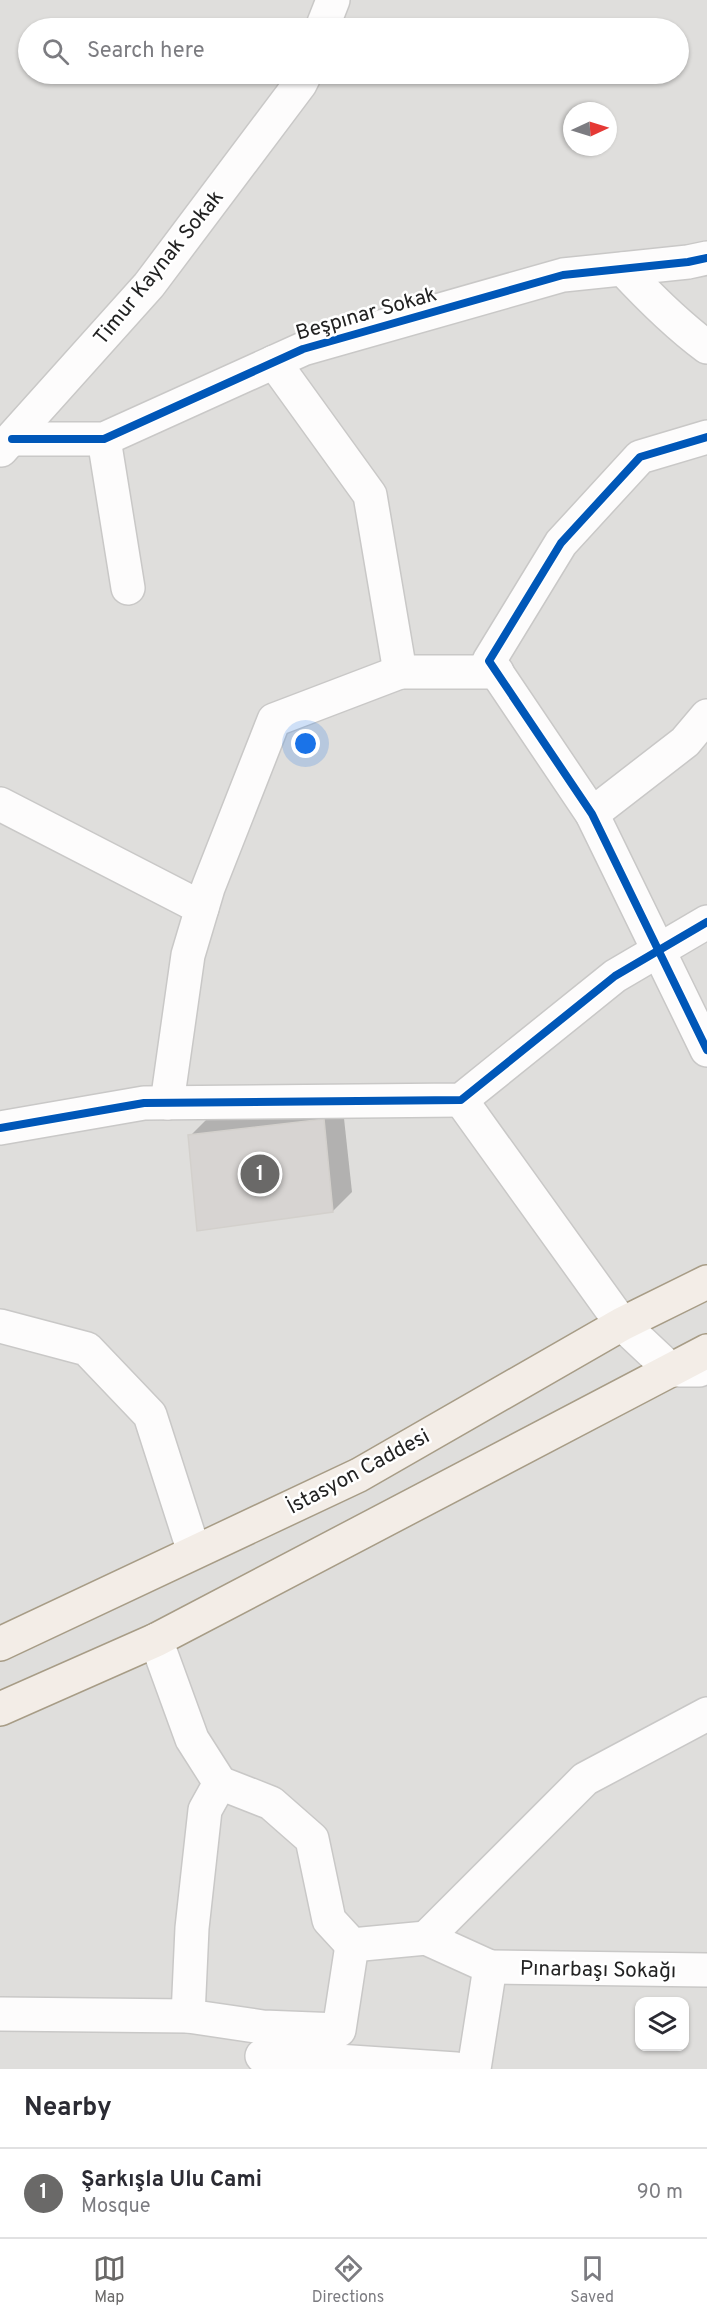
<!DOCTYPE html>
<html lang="en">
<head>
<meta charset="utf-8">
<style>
	body { margin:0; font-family:Overpass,sans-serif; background:#f7f7f7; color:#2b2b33 }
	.controls { position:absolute; right:18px; bottom:18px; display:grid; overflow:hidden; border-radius:12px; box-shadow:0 2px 4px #0004 }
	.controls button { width:54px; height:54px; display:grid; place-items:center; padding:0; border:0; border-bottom:2px solid #e1e1e2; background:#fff; color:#2b2b33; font:30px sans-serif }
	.compass { position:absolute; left:563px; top:102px; width:54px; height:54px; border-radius:50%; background:#fff; box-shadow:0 2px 4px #0004; rotate:86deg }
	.you { position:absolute; left:306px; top:744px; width:21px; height:21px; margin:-15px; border:4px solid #fff; border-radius:50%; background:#1a73e8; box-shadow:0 0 0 9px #1a73e833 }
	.badge { display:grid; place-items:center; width:39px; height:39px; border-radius:50%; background:#6a6968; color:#fff; font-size:20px; font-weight:700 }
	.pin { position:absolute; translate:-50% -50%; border:3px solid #fff; box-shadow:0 2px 6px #0006 }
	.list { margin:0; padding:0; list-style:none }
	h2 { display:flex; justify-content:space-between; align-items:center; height:78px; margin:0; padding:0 24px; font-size:26px }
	h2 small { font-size:20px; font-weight:400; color:#7c7c81 }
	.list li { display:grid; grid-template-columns:39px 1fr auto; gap:18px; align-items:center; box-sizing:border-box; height:90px; padding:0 24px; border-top:2px solid #e1e1e2 }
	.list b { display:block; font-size:22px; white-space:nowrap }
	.list p { margin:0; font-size:20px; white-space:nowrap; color:#7c7c81 }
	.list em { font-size:20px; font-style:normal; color:#7c7c81 }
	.icon { flex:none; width:33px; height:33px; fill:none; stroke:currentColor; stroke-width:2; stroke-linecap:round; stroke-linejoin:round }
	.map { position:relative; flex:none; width:707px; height:2069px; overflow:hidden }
	.search { position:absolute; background:#fff; box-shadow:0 2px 4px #0004; left:18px; right:18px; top:18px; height:66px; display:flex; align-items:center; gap:15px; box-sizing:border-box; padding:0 21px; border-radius:33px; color:#7c7c81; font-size:22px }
	.sheet { height:168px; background:#fff }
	nav { display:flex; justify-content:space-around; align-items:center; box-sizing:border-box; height:84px; border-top:2px solid #e1e1e2; background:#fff; font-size:16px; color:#7c7c81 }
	nav a { display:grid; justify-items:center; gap:3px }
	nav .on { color:#6a6968 }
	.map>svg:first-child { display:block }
	.residential { fill:#dfdedc; fill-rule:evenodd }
	.shadow { fill:#0003 }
	.building { fill:#d7d4d2; stroke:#d3d0cc; stroke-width:1.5 }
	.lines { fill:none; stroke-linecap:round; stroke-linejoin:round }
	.minor-casing { stroke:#c9c8c7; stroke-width:36 }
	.primary-casing { stroke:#a79c86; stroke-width:36 }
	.minor { stroke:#fdfcfc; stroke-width:33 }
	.primary { stroke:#f3ede7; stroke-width:33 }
	.cycleway-casing { stroke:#fff; stroke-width:11 }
	.cycleway { stroke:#0057b8; stroke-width:8 }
	.labels { text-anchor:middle; stroke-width:5; stroke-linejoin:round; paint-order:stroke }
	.street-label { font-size:21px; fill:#222; stroke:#fff }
</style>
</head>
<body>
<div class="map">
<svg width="707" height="2069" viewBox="0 0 707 2069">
	<rect width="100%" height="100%" fill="#f0eeeb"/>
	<!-- residential -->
	<path class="residential" d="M 0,0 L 707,0 L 707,2069 L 0,2069 ZM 28,28 L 678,28 L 678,74 L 28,74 ZM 572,111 L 608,111 L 608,147 L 572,147 ZM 640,2002 L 684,2002 L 684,2046 L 640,2046 Z"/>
	<!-- shadow -->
	<path class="shadow" d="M 342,1100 L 352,1192 L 333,1211 L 190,1136 L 209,1117 Z"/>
	<!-- building -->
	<path class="building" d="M 324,1119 L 333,1212 L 197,1231 L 188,1135 Z"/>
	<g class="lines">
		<defs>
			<g id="minor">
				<path d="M 322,28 L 333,0"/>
				<path d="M 623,269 C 649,297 676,324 707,347"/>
				<path d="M 274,362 L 370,495 L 400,672 L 497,672"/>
				<path d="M 707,437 L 640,457 L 561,543 L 489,661 L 592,814 L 707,1050"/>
				<path d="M 12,439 L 104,439 L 303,349 L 563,275 L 688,262 L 707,258"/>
				<path d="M 104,439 L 128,588"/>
				<path d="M 1,450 L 149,285 L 300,84 L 305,74"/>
				<path d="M 0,804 L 202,908"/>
				<path d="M 592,814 L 685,742 L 707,716"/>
				<path d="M 461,1100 L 622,1324 L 671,1370 L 699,1370"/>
				<path d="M 167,1103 L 188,955 L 208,888 L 274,720 L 400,672"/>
				<path d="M 0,1128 L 144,1103 L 461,1100 L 615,976 L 707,922"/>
				<path d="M 0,1326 L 87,1349 L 150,1415 L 194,1552"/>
				<path d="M 156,1640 L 192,1739 L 220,1783 L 271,1803 L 312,1839 L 329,1920 L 352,1945 L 426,1938 L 490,1967 L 474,2069"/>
				<path d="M 426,1938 L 585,1779 L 707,1714"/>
				<path d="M 490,1967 L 707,1970"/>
				<path d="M 0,2014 L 188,2016 L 263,2027 L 339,2030 L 352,1945"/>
				<path d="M 188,2016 L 192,1928 L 205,1810 L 220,1783"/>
				<path d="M 262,2056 L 456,2069"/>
			</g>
			<g id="primary">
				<path d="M 0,1644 L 359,1475 L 622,1324 L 707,1282"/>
				<path d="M 0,1709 L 156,1640 L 707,1351"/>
			</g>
		</defs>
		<!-- minor casing -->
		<use href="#minor" class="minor-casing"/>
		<!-- primary casing -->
		<use href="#primary" class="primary-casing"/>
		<!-- minor -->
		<use href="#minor" class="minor"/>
		<!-- primary -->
		<use href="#primary" class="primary"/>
		<defs>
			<g id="cycleway">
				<path d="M 707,437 L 640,457 L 561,543 L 489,661 L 592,814 L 707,1050"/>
				<path d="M 12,439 L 104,439 L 303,349 L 563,275 L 688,262 L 707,258"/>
				<path d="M 0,1128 L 144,1103 L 461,1100 L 615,976 L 707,922"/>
			</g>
		</defs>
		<!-- cycleway casing -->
		<use href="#cycleway" class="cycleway-casing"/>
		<!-- cycleway -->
		<use href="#cycleway" class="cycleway"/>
	</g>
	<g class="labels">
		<!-- street labels -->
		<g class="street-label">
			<text transform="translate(158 267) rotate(-51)" y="7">Timur Kaynak Sokak</text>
			<text transform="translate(366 313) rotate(-16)" y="7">Beşpınar Sokak</text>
			<text transform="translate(358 1471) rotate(-28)" y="7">İstasyon Caddesi</text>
			<text transform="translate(598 1969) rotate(1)" y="7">Pınarbaşı Sokağı</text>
		</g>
	</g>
</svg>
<div class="controls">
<button><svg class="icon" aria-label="layers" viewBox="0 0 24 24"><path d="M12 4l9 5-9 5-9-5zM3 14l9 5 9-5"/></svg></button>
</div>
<svg class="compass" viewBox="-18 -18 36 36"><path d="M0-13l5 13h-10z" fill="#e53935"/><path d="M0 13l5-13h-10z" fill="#7c7c81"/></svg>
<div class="you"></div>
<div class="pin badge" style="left:260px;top:1174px">1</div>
<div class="search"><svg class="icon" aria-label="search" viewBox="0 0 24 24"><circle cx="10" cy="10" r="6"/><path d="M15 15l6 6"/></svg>Search here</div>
</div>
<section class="sheet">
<h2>Nearby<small></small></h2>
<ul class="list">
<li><span class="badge">1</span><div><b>Şarkışla Ulu Cami</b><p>Mosque</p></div><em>90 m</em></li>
</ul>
</section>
<nav>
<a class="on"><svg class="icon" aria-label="map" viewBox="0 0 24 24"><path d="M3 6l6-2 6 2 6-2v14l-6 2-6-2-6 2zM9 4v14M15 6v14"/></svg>Map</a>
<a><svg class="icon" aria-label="directions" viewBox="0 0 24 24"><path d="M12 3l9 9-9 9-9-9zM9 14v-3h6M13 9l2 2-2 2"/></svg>Directions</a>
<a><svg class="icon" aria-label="saved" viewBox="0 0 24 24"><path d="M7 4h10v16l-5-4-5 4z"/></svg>Saved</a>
</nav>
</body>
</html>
